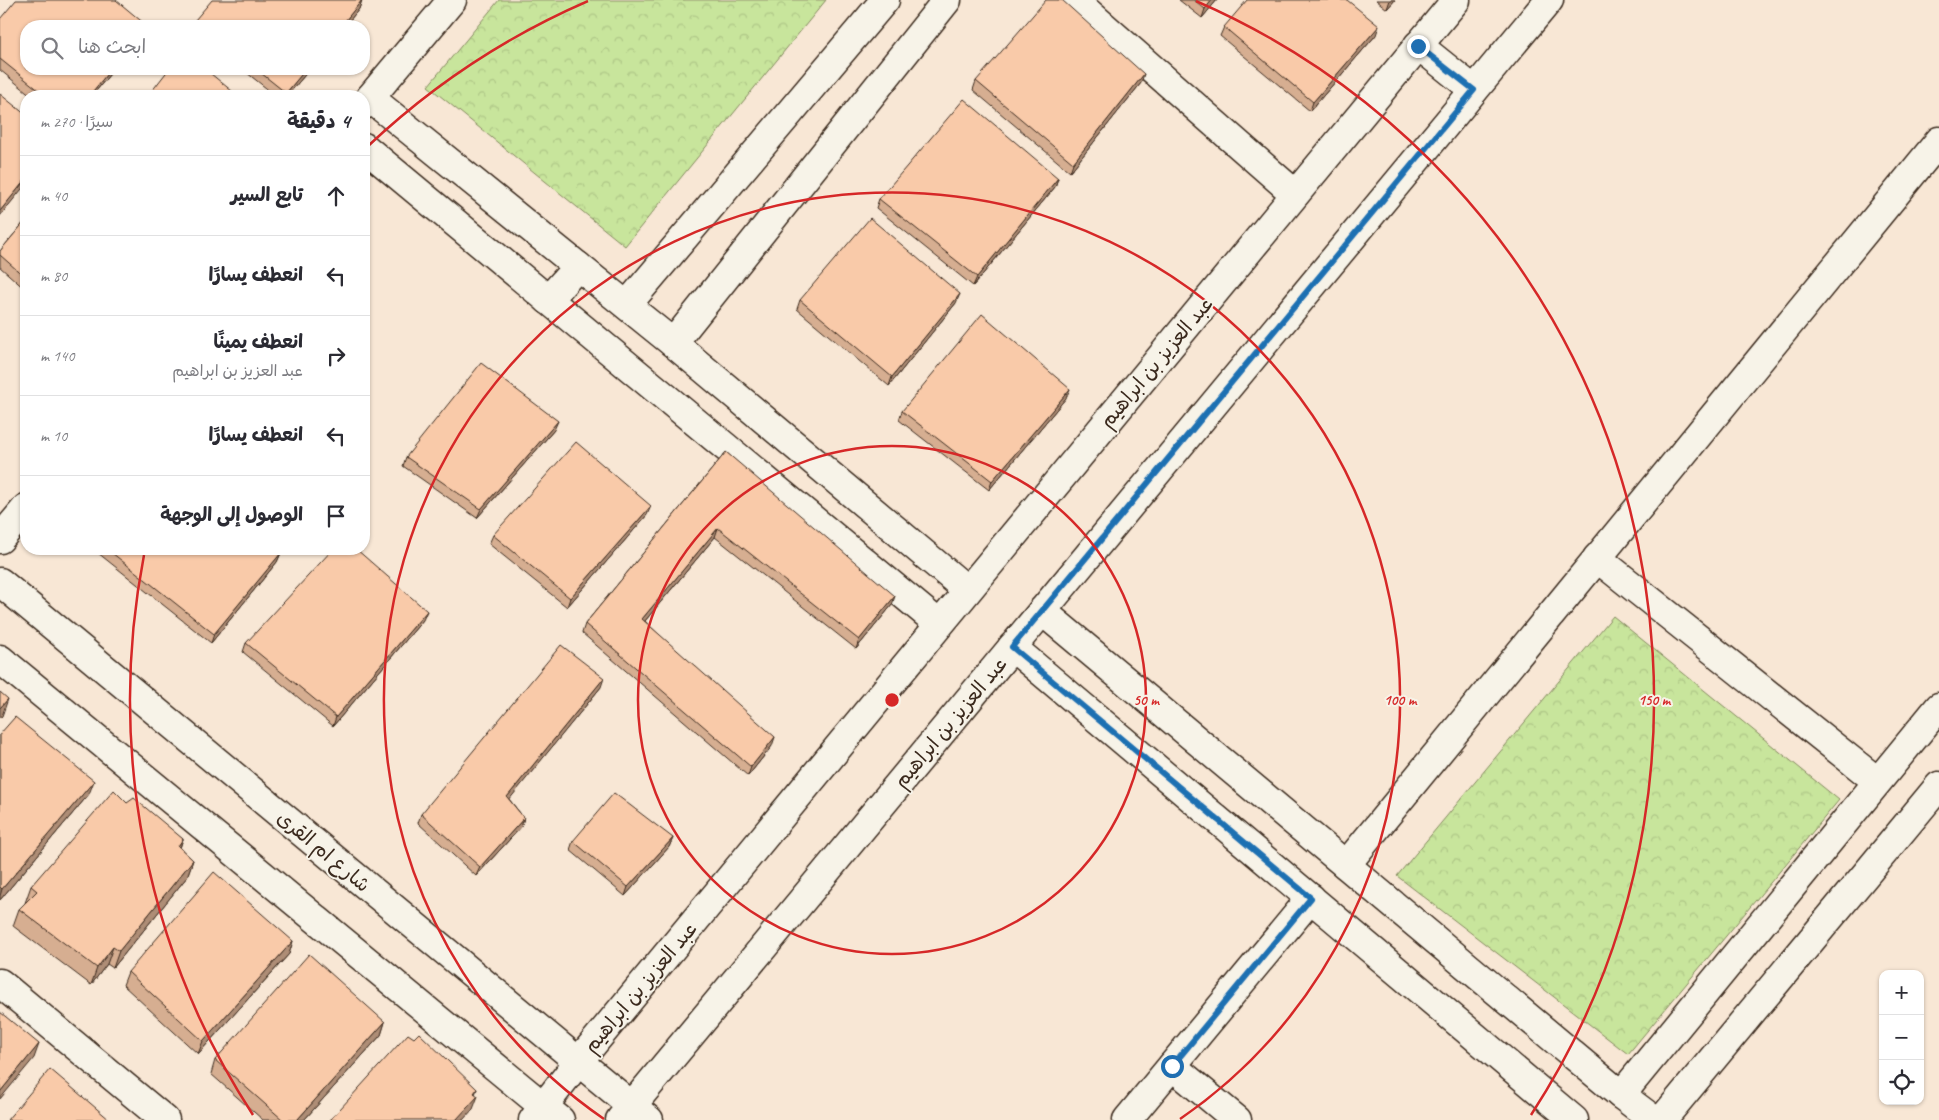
<!DOCTYPE html>
<html lang="ar">
<head>
<meta charset="utf-8">
<style>
	body { margin:0; font-family:Caveat,"Playpen Sans Arabic",sans-serif; background:#f7f7f7; color:#2b2b33; direction:rtl }
	.controls { position:absolute; right:15px; bottom:15px; display:grid; overflow:hidden; border-radius:10px; box-shadow:0 1px 4px #0004 }
	.controls button { width:45px; height:45px; display:grid; place-items:center; padding:0; border:0; border-bottom:1px solid #e1e1e2; background:#fff; color:#2b2b33; font:25px sans-serif }
	.stop { position:absolute; width:15px; height:15px; margin:-11px; border:4px solid #1f6fb2; border-radius:50%; background:#fff }
	.stop.end { background:#1f6fb2; border-color:#fff; box-shadow:0 1px 5px #0008 }
	.list { margin:0; padding:0; list-style:none }
	h2 { display:flex; justify-content:space-between; align-items:center; height:65px; margin:0; padding:0 20px; font-size:21px }
	h2 small { font-size:16px; font-weight:400; color:#7c7c81 }
	.list li { display:grid; grid-template-columns:32px 1fr auto; gap:15px; align-items:center; box-sizing:border-box; height:80px; padding:0 20px; border-top:1px solid #e1e1e2 }
	.list b { display:block; font-size:19px; white-space:nowrap }
	.list p { margin:0; font-size:16px; white-space:nowrap; color:#7c7c81 }
	.list em { font-size:16px; font-style:normal; color:#7c7c81 }
	.icon { flex:none; width:28px; height:28px; fill:none; stroke:currentColor; stroke-width:2; stroke-linecap:round; stroke-linejoin:round }
	.map { position:relative; flex:none; width:1939px; height:1120px; overflow:hidden; direction:ltr }
	.search { position:absolute; background:#fff; box-shadow:0 1px 4px #0004; left:20px; top:20px; width:350px; height:55px; display:flex; align-items:center; gap:12px; box-sizing:border-box; padding:0 18px; border-radius:20px; color:#7c7c81; font-size:19px }
	.panel { position:absolute; background:#fff; box-shadow:0 1px 4px #0004; left:20px; top:90px; width:350px; height:465px; border-radius:20px; direction:rtl }
	.map>svg:first-child { display:block }
	.park { fill:url(#park-crowns); stroke:#82885d }
	.lines { fill:none; stroke-linecap:round; stroke-linejoin:round }
	.street-casing { stroke:#3b2a1e; stroke-width:31 }
	.secondary-casing { stroke:#3b2a1e; stroke-width:31 }
	.street { stroke:#f7f3e8; stroke-width:28 }
	.secondary { stroke:#f7f3e8; stroke-width:28 }
	.wall { fill:#d6ae91; stroke:#3b2a1e }
	.shaded-wall { fill:#ae8d76; stroke:#3b2a1e }
	.building { fill:#f9caa9; stroke:#3b2a1e }
	.route { stroke:#1f6fb2; stroke-width:6 }
	.ring { fill:none; stroke:#d62828; stroke-width:2.5 }
	.labels { text-anchor:middle; stroke-width:4; stroke-linejoin:round; paint-order:stroke }
	.street-label { font-size:20px; fill:#3b2a1e; stroke:#f7f3e8 }
	.centre { fill:#d62828; stroke:#f7f3e8; stroke-width:2.5 }
	.ring-label { font-size:15px; text-anchor:middle; font-weight:bold; fill:#d62828; stroke:#f7f3e8; stroke-width:4; stroke-linejoin:round; paint-order:stroke }
</style>
</head>
<body>
<div class="map">
<svg width="1939" height="1120" viewBox="0 0 1939 1120">
	<defs>
		<pattern id="park-crowns" width="20" height="18" patternUnits="userSpaceOnUse" patternTransform="scale(1.25)"><rect width="20" height="18" fill="#c8e59c"/><path d="M2 6a3 3 0 1 1 6 0M12 15a3 3 0 1 1 6 0" fill="none" stroke="#adc586"/></pattern>
	</defs>
	<rect width="100%" height="100%" fill="#f8e7d5"/>
	<filter id="ink" filterUnits="userSpaceOnUse"><feTurbulence type="fractalNoise" baseFrequency=".02" numOctaves="2"/><feDisplacementMap in="SourceGraphic" scale="10" xChannelSelector="R" yChannelSelector="G"/><feConvolveMatrix kernelMatrix="1 2 1 2 8 2 1 2 1" color-interpolation-filters="sRGB"/></filter>
	<g filter="url(#ink)">
		<!-- park -->
		<g class="park">
			<path d="M 499,0 L 826,0 L 625,246 L 428,86 Z"/>
			<path d="M 1613,616 L 1839,800 L 1628,1054 L 1397,876 Z"/>
		</g>
		<g class="lines">
			<defs>
				<g id="street">
					<path d="M 1074,0 L 1295,194"/>
					<path d="M 370,98 L 673,343 L 967,590"/>
					<path d="M 364,105 L 452,0"/>
					<path d="M 364,147 L 939,624"/>
					<path d="M 548,300 L 578,266"/>
					<path d="M 627,305 L 885,0"/>
					<path d="M 673,343 L 947,0"/>
					<path d="M 0,539 L 26,508"/>
					<path d="M 1597,558 L 1877,781"/>
					<path d="M 1042,611 L 1621,1095 L 1654,1120"/>
					<path d="M 1012,647 L 1574,1120"/>
					<path d="M 1346,865 L 1939,141"/>
					<path d="M 0,983 L 165,1120"/>
					<path d="M 1172,1066 L 1237,1120"/>
					<path d="M 1621,1095 L 1939,707"/>
					<path d="M 1127,1120 L 1311,898"/>
					<path d="M 1662,1120 L 1939,786"/>
				</g>
				<g id="secondary">
					<path d="M 1418,45 L 1474,90"/>
					<path d="M 0,582 L 649,1120"/>
					<path d="M 0,659 L 560,1120"/>
					<path d="M 533,1120 L 578,1062 L 1456,0"/>
					<path d="M 620,1120 L 1549,0"/>
				</g>
			</defs>
			<!-- street casing -->
			<use href="#street" class="street-casing"/>
			<!-- secondary casing -->
			<use href="#secondary" class="secondary-casing"/>
			<!-- street -->
			<use href="#street" class="street"/>
			<!-- secondary -->
			<use href="#secondary" class="secondary"/>
		</g>
		<!-- wall -->
		<g class="wall">
			<path d="M 362,0 L 359,9 L 345,26 L 193,26 L 195,20 Z"/>
			<path d="M 1179,0 L 1217,0 L 1202,18 Z"/>
			<path d="M 1376,0 L 1395,0 L 1387,9 Z"/>
			<path d="M 0,19 L 146,25 L 145,26 L 26,26 L 114,69 L 92,96 L 32,96 L 0,70 Z"/>
			<path d="M 1224,27 L 1376,35 L 1310,111 L 1220,36 Z"/>
			<path d="M 242,69 L 310,69 L 287,96 L 276,96 Z"/>
			<path d="M 976,81 L 1141,83 L 1070,172 L 973,90 Z"/>
			<path d="M 1058,178 L 1055,187 L 973,286 L 876,208 L 879,199 Z"/>
			<path d="M 26,220 L 26,290 L 0,267 L 0,251 Z"/>
			<path d="M 800,300 L 956,303 L 889,386 L 797,309 Z"/>
			<path d="M 1066,398 L 989,490 L 899,420 L 902,411 Z"/>
			<path d="M 554,430 L 477,518 L 403,466 L 406,457 Z"/>
			<path d="M 726,452 L 892,605 L 856,649 L 715,537 L 645,621 L 772,746 L 748,776 L 582,633 L 585,624 Z"/>
			<path d="M 647,515 L 567,607 L 489,544 L 493,535 Z"/>
			<path d="M 93,549 L 275,549 L 281,553 L 277,562 L 211,643 Z"/>
			<path d="M 423,620 L 333,726 L 243,652 L 246,643 Z"/>
			<path d="M 601,687 L 509,799 L 524,818 L 521,827 L 476,876 L 418,823 L 421,814 Z"/>
			<path d="M 0,734 L 89,794 L 0,900 Z"/>
			<path d="M 127,803 L 183,839 L 180,848 L 193,860 L 187,877 L 113,968 L 107,964 L 91,985 L 13,926 L 19,909 L 25,903 L 31,886 Z"/>
			<path d="M 673,838 L 669,847 L 625,896 L 570,850 L 573,841 Z"/>
			<path d="M 293,941 L 289,954 L 198,1054 L 123,985 L 128,972 Z"/>
			<path d="M 385,1022 L 381,1035 L 304,1120 L 263,1120 L 211,1074 L 215,1060 Z"/>
		</g>
		<!-- shaded-wall -->
		<g class="shaded-wall">
			<path d="M 362,0 L 359,9 L 345,26 L 341,26 Z"/>
			<path d="M 1212,0 L 1217,0 L 1202,18 L 1205,9 Z"/>
			<path d="M 1390,0 L 1395,0 L 1387,9 Z"/>
			<path d="M 1379,26 L 1376,35 L 1310,111 L 1313,102 Z"/>
			<path d="M 111,69 L 114,69 L 92,96 L 89,96 Z"/>
			<path d="M 306,69 L 310,69 L 287,96 L 285,96 L 286,93 Z"/>
			<path d="M 1144,74 L 1141,83 L 1070,172 L 1073,163 Z"/>
			<path d="M 1058,178 L 1055,187 L 973,286 L 977,277 Z"/>
			<path d="M 26,179 L 26,184 L 0,216 L 0,211 Z"/>
			<path d="M 960,294 L 956,303 L 889,386 L 892,377 Z"/>
			<path d="M 1070,389 L 1066,398 L 989,490 L 992,481 Z"/>
			<path d="M 558,421 L 554,430 L 477,518 L 481,509 Z"/>
			<path d="M 651,506 L 647,515 L 567,607 L 570,598 Z"/>
			<path d="M 718,528 L 715,537 L 639,628 L 642,619 Z"/>
			<path d="M 281,553 L 277,562 L 211,643 L 214,634 Z"/>
			<path d="M 895,596 L 892,605 L 856,649 L 859,640 Z"/>
			<path d="M 427,611 L 423,620 L 333,726 L 336,717 Z"/>
			<path d="M 604,678 L 601,687 L 504,806 L 507,797 Z"/>
			<path d="M 8,699 L 2,716 L 0,718 L 0,708 Z"/>
			<path d="M 775,737 L 772,746 L 748,776 L 751,767 Z"/>
			<path d="M 94,781 L 89,794 L 0,900 L 0,896 L 2,889 Z"/>
			<path d="M 524,818 L 521,827 L 476,876 L 480,867 Z"/>
			<path d="M 673,838 L 669,847 L 625,896 L 628,887 Z"/>
			<path d="M 183,839 L 177,856 L 178,846 Z"/>
			<path d="M 193,860 L 187,877 L 113,968 L 119,951 Z"/>
			<path d="M 293,941 L 289,954 L 198,1054 L 203,1041 Z"/>
			<path d="M 113,947 L 107,964 L 91,985 L 97,968 Z"/>
			<path d="M 385,1022 L 381,1035 L 304,1120 L 297,1120 Z"/>
			<path d="M 39,1044 L 34,1058 L 0,1099 L 0,1092 Z"/>
			<path d="M 477,1089 L 472,1102 L 478,1096 L 473,1109 L 463,1120 L 456,1120 Z"/>
		</g>
		<!-- building -->
		<g class="building">
			<path d="M 16,0 L 116,0 L 146,25 L 145,26 L 26,26 L 26,69 L 111,69 L 89,96 L 46,96 L 0,59 L 0,19 Z"/>
			<path d="M 212,0 L 362,0 L 341,26 L 203,26 L 195,20 Z"/>
			<path d="M 1046,0 L 1062,0 L 1144,74 L 1073,163 L 976,81 Z"/>
			<path d="M 1194,0 L 1212,0 L 1205,9 Z"/>
			<path d="M 1247,0 L 1347,0 L 1379,26 L 1313,102 L 1224,27 Z"/>
			<path d="M 169,69 L 205,69 L 238,96 L 148,96 Z"/>
			<path d="M 256,69 L 306,69 L 286,93 Z"/>
			<path d="M 0,94 L 26,115 L 26,179 L 0,211 Z"/>
			<path d="M 964,99 L 1058,178 L 977,277 L 879,199 Z"/>
			<path d="M 870,218 L 960,294 L 892,377 L 800,300 Z"/>
			<path d="M 26,220 L 26,278 L 0,255 L 0,251 Z"/>
			<path d="M 982,314 L 1070,389 L 992,481 L 902,411 Z"/>
			<path d="M 481,363 L 558,421 L 481,509 L 406,457 Z"/>
			<path d="M 576,442 L 651,506 L 570,598 L 493,535 Z"/>
			<path d="M 726,452 L 895,596 L 859,640 L 718,528 L 642,619 L 775,737 L 751,767 L 585,624 Z"/>
			<path d="M 107,549 L 275,549 L 281,553 L 214,634 Z"/>
			<path d="M 333,549 L 356,549 L 427,611 L 336,717 L 246,643 Z"/>
			<path d="M 561,645 L 604,678 L 507,797 L 524,818 L 480,867 L 421,814 Z"/>
			<path d="M 0,692 L 8,699 L 0,708 Z"/>
			<path d="M 15,717 L 94,781 L 2,889 L 0,887 L 0,734 Z"/>
			<path d="M 114,790 L 127,803 L 134,798 L 183,839 L 178,846 L 193,860 L 119,951 L 113,947 L 97,968 L 19,909 L 37,891 L 31,886 Z"/>
			<path d="M 614,793 L 673,838 L 628,887 L 573,841 Z"/>
			<path d="M 214,872 L 293,941 L 203,1041 L 128,972 Z"/>
			<path d="M 309,954 L 385,1022 L 297,1120 L 283,1120 L 215,1060 Z"/>
			<path d="M 0,1012 L 39,1044 L 0,1092 Z"/>
			<path d="M 419,1033 L 477,1089 L 474,1093 L 478,1096 L 456,1120 L 330,1120 L 408,1034 L 414,1038 Z"/>
			<path d="M 50,1069 L 110,1120 L 7,1120 Z"/>
		</g>
	</g>
	<g class="lines" filter="url(#ink)">
		<!-- route -->
		<path class="route" d="M 1172,1066 L 1311,898 L 1012,647 L 1474,90 L 1418,46"/>
	</g>
	<!-- distance rings -->
	<g class="ring">
		<circle cx="892" cy="700" r="254"/>
		<path d="M604 1119A508 508 0 1 1 1180 1119"/>
		<path d="M253 1115A762 762 0 0 1 144 555M367 147A762 762 0 0 1 588 1M1196 1A762 762 0 0 1 1531 1115"/>
	</g>
	<g class="labels">
		<!-- street labels -->
		<g class="street-label">
			<text transform="translate(1156 362) rotate(-50)" y="7">عبد العزيز بن ابراهيم</text>
			<text transform="translate(950 722) rotate(-50)" y="7">عبد العزيز بن ابراهيم</text>
			<text transform="translate(324 851) rotate(40)" y="7">شارع ام القرى</text>
			<text transform="translate(640 987) rotate(-50)" y="7">عبد العزيز بن ابراهيم</text>
		</g>
	</g>
	<circle cx="892" cy="700" r="8" class="centre"/>
	<g class="ring-label">
		<text x="1146" y="705">50 m</text>
		<text x="1400" y="705">100 m</text>
		<text x="1654" y="705">150 m</text>
	</g>
</svg>
<div class="controls">
<button>+</button>
<button>−</button>
<button><svg class="icon" aria-label="locate" viewBox="0 0 24 24"><circle cx="12" cy="12" r="6"/><path d="M12 2v4M12 18v4M2 12h4M18 12h4"/></svg></button>
</div>
<div class="stop" style="left:1172px;top:1066px"></div>
<div class="stop end" style="left:1418px;top:46px"></div>
<div class="search"><svg class="icon" aria-label="search" viewBox="0 0 24 24"><circle cx="10" cy="10" r="6"/><path d="M15 15l6 6"/></svg>ابحث هنا</div>
<section class="panel">
<h2>4 دقيقة<small>سيرًا · 270 m</small></h2>
<ul class="list">
<li><svg class="icon" aria-label="ahead" viewBox="0 0 24 24"><path d="M12 20V5M6 11l6-6 6 6"/></svg><div><b>تابع السير</b></div><em>40 m</em></li>
<li><svg class="icon" aria-label="left" viewBox="0 0 24 24"><path d="M17 20v-9H6M10 6l-5 5 5 5"/></svg><div><b>انعطف يسارًا</b></div><em>80 m</em></li>
<li><svg class="icon" aria-label="right" viewBox="0 0 24 24"><path d="M7 20v-9h11M14 6l5 5-5 5"/></svg><div><b>انعطف يمينًا</b><p>عبد العزيز بن ابراهيم</p></div><em>140 m</em></li>
<li><svg class="icon" aria-label="left" viewBox="0 0 24 24"><path d="M17 20v-9H6M10 6l-5 5 5 5"/></svg><div><b>انعطف يسارًا</b></div><em>10 m</em></li>
<li><svg class="icon" aria-label="arrive" viewBox="0 0 24 24"><path d="M6 21V4h12l-3 4 3 4H6"/></svg><div><b>الوصول إلى الوجهة</b></div></li>
</ul>
</section>
</div>
</body>
</html>
